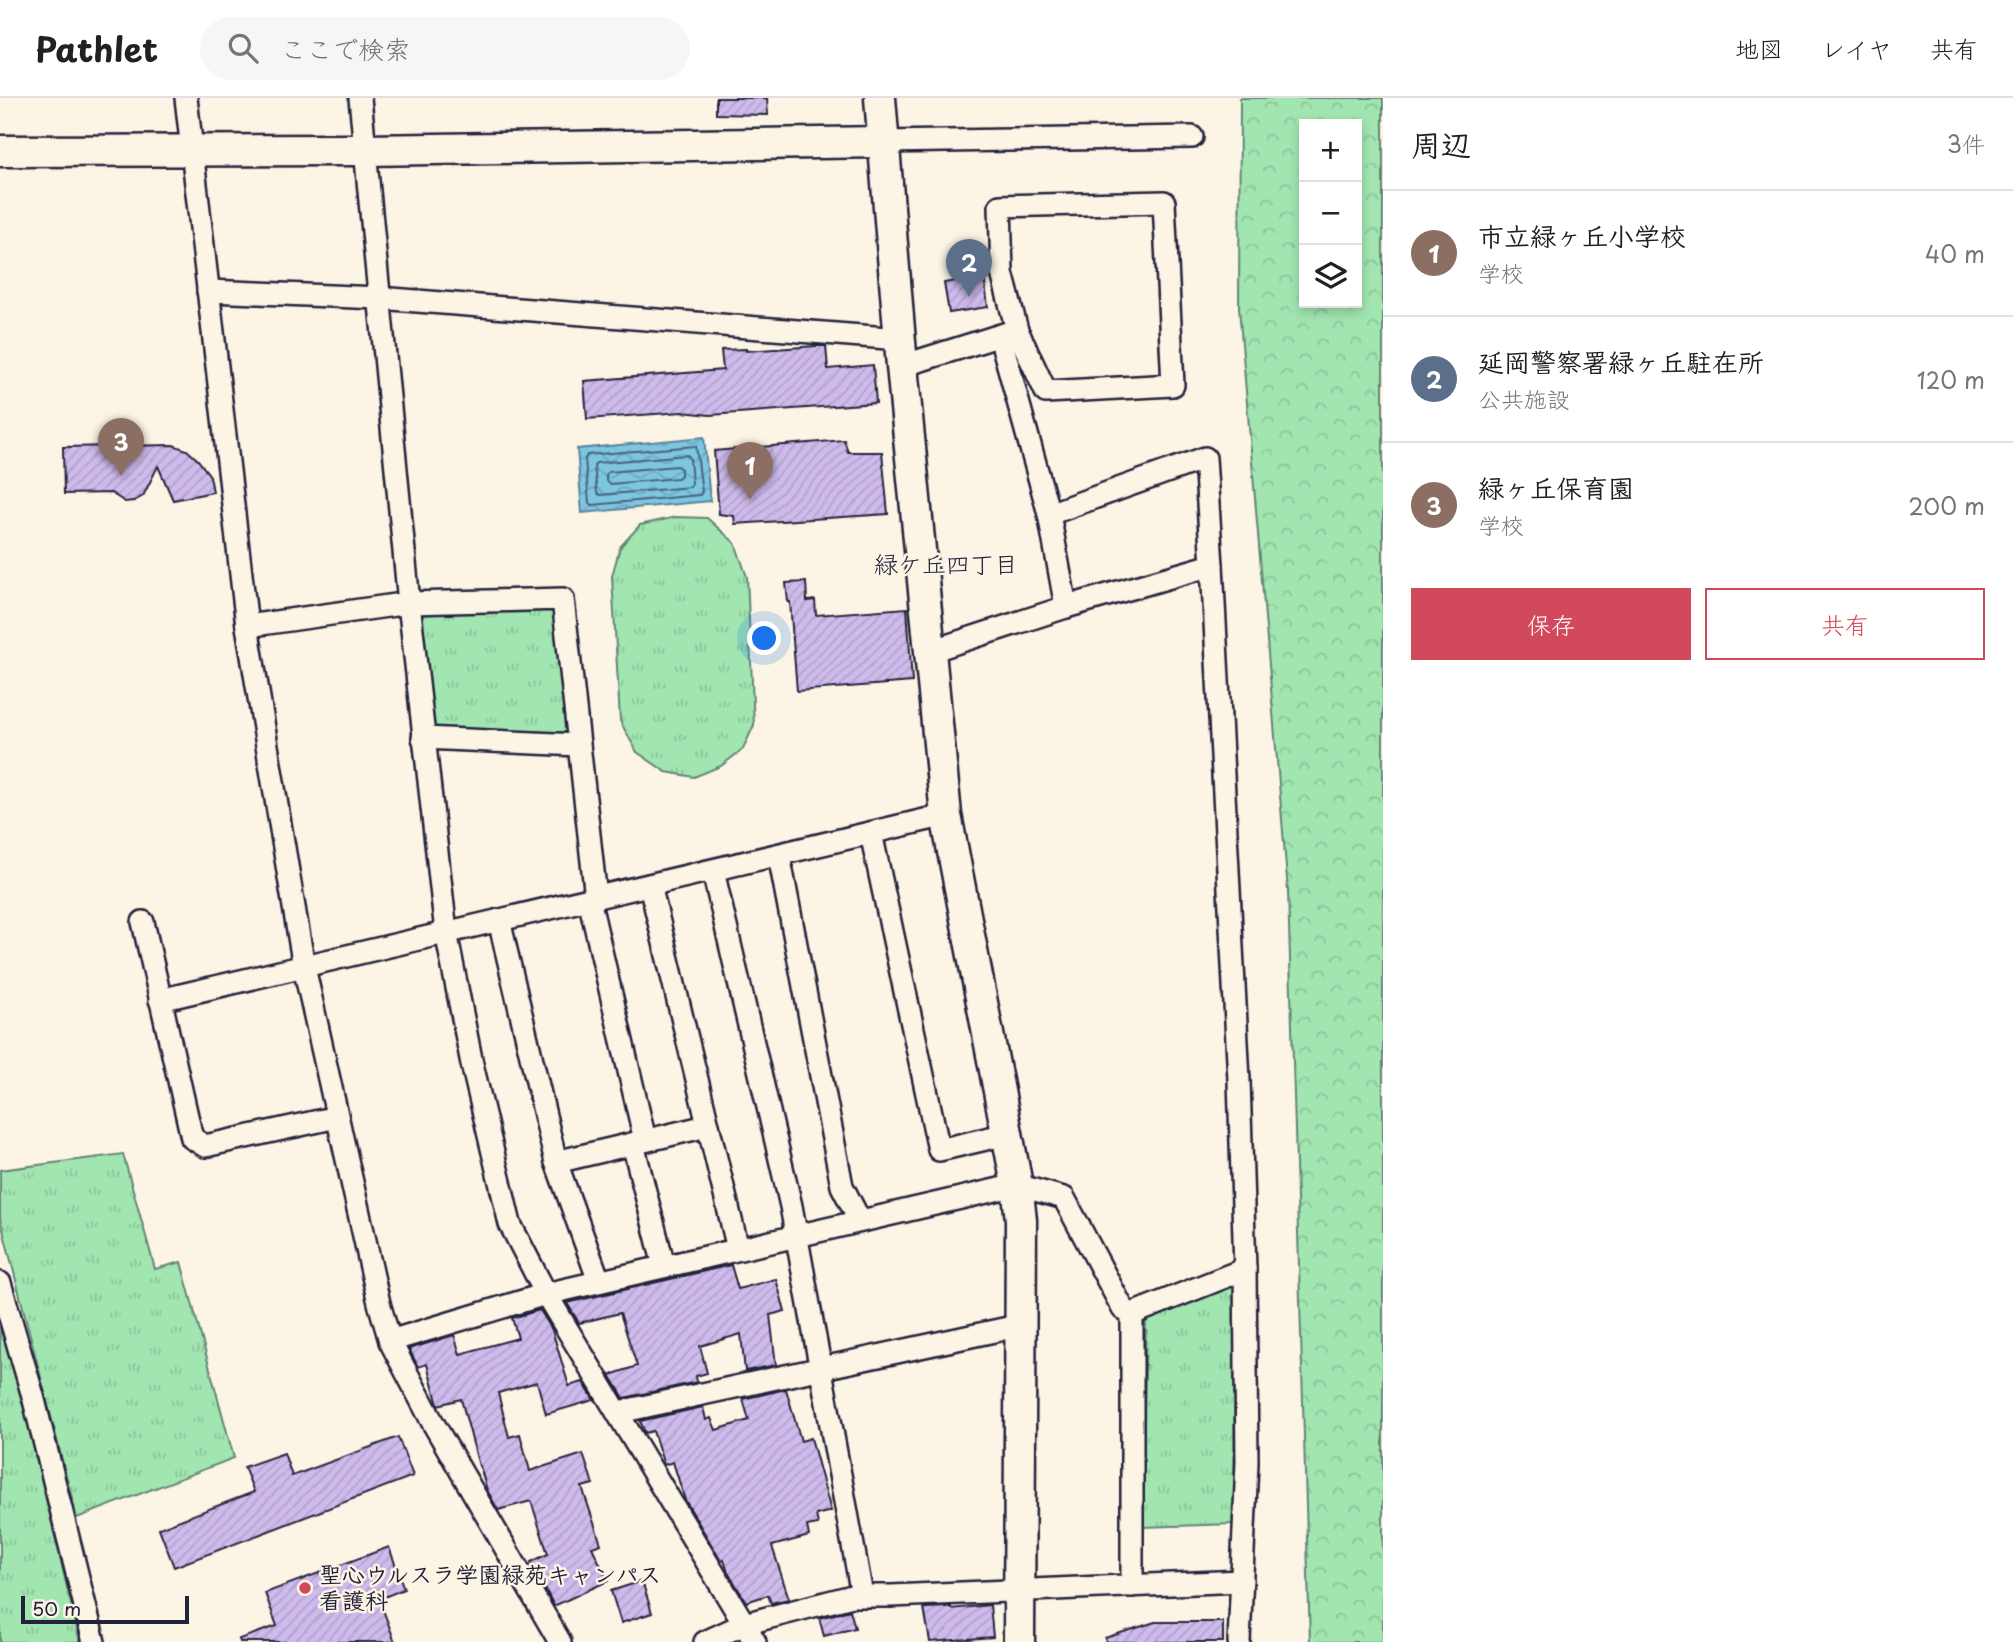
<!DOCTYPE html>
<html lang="ja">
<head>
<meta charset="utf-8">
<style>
	body { margin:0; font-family:"Playpen Sans","Klee One",sans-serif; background:#f6f6f6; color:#202124 }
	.controls { position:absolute; right:21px; top:21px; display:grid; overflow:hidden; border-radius:0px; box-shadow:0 4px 10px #0003 }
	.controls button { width:63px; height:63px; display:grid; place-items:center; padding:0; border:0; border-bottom:2px solid #e0e0e0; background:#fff; color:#202124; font:35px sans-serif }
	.scale { position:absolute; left:21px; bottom:18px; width:168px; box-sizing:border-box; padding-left:7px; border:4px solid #22223b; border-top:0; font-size:19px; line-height:24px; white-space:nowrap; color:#22223b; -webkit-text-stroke:5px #fcf5e5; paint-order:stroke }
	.you { position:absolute; left:765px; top:541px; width:24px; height:24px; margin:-18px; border:5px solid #fff; border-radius:50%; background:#1a73e8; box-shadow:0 0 0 10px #1a73e833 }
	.badge { display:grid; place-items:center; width:46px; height:46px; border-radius:50%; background:#d1495b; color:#fff; font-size:23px; font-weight:700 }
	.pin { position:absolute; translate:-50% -58px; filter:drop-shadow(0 2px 4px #0008) }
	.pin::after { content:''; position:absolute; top:37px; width:24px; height:21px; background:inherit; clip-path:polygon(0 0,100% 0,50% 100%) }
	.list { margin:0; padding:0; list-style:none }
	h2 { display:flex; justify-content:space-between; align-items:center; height:91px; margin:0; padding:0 28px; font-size:30px }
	h2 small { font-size:23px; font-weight:400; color:#757577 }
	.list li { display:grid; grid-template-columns:46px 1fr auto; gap:21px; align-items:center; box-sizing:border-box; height:126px; padding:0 28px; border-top:2px solid #e0e0e0 }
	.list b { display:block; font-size:26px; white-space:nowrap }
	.list p { margin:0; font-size:23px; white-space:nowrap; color:#757577 }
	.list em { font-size:23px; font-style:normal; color:#757577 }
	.actions { display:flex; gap:14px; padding:21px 28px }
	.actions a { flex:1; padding:16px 0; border:2px solid #d1495b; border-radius:0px; text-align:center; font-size:24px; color:#d1495b }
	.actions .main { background:#d1495b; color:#fff }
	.icon { flex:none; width:38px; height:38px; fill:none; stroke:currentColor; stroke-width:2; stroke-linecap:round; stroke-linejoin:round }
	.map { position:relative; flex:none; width:1383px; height:1544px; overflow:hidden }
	header { display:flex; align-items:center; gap:42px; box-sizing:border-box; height:98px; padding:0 35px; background:#fff; border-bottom:2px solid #e0e0e0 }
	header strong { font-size:33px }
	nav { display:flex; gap:38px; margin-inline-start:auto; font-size:24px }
	.search { width:490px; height:63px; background:#f6f6f6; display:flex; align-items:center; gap:18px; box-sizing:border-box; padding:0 24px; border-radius:38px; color:#757577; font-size:26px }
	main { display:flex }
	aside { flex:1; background:#fff }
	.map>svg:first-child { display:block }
	.forest { fill:url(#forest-crowns); stroke:#628476; stroke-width:2; fill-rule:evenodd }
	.park { fill:url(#park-tufts); stroke:#628476; stroke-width:2 }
	.water { fill:url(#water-waves); stroke:#59849d; stroke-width:2 }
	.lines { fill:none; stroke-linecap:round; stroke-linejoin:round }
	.shore { stroke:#47647d; stroke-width:2 }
	.building { fill:url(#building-hatch); stroke:#22223b; stroke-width:2 }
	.street-casing { stroke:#22223b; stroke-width:26 }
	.secondary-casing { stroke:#22223b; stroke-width:35 }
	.street { stroke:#fcf5e5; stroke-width:21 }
	.secondary { stroke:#fcf5e5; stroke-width:30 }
	.poi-dot { fill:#d1495b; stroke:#fcf5e5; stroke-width:2.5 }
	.labels { text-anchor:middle; stroke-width:5; stroke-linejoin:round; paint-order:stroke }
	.poi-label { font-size:23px; font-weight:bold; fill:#22223b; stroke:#fcf5e5; text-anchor:start }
	.neighbourhood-label { font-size:24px; fill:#22223b; stroke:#fcf5e5 }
</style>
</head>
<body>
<header>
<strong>Pathlet</strong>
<div class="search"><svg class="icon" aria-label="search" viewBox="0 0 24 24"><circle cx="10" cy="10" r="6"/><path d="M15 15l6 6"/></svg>ここで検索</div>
<nav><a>地図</a><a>レイヤ</a><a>共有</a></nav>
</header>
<main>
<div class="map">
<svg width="1383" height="1544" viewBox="0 0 1383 1544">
	<defs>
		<pattern id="forest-crowns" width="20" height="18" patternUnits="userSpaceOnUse" patternTransform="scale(1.75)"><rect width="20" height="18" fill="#a1e5b1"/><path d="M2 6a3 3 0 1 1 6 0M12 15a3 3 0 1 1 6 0" fill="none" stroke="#8ac499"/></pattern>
		<pattern id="park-tufts" width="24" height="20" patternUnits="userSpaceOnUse" patternTransform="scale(1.75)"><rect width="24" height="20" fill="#a1e5b1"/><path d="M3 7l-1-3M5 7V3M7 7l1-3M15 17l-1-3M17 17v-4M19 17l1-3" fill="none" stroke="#8ac499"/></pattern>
		<pattern id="water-waves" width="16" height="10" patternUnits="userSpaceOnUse" patternTransform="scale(1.75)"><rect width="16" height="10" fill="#7ec6df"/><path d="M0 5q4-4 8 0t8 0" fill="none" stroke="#6daac0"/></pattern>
		<pattern id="building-hatch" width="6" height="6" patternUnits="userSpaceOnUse" patternTransform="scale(1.75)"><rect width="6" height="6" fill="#cebbec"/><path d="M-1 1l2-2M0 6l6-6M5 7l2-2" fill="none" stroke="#b1a0cb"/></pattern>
	</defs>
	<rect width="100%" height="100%" fill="#fcf5e5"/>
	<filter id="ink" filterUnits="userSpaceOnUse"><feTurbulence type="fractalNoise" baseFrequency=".0143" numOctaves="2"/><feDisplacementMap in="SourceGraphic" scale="14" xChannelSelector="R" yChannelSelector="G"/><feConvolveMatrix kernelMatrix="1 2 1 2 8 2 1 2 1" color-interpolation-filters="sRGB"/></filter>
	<g filter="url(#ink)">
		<!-- forest -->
		<path class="forest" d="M 1240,0 L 1383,0 L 1383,1544 L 1310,1544 L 1288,793 L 1239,210 ZM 1304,26 L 1357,26 L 1357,205 L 1304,205 Z"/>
		<!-- park -->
		<g class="park">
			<path d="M 676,419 L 707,420 L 735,445 L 747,479 L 754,627 L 743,651 L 721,668 L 694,679 L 666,674 L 637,654 L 620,623 L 612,478 L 620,449 L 640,427 Z"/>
			<path d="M 553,510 L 567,641 L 429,635 L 417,514 Z"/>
			<path d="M 123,1056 L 155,1171 L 181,1164 L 234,1360 L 77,1420 L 0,1120 L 0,1072 Z"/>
			<path d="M 1235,1186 L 1234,1426 L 1142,1429 L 1146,1222 Z"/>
			<path d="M 0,1228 L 23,1304 L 80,1544 L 0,1544 Z"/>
		</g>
		<!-- water -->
		<path class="water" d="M 704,339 L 710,403 L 582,415 L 577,351 Z"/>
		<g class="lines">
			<!-- shore -->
			<g class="shore">
				<path d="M 696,348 L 702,394 L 700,397 L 592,407 L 589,405 L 585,361 L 587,357 Z"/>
				<path d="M 687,357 L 690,360 L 692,386 L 690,389 L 600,397 L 597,395 L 594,368 L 596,365 Z"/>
				<path d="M 677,368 L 681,371 L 681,377 L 678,380 L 610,386 L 606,383 L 606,377 L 608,374 Z"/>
			</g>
		</g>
		<!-- building -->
		<g class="building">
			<path d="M 716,0 L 767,0 L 768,17 L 716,16 Z"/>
			<path d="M 984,178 L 988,209 L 949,215 L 944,185 Z"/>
			<path d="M 816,248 L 826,248 L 828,271 L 873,267 L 876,305 L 710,317 L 682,314 L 587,321 L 584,283 L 723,272 L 721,252 L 746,251 L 746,253 Z"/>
			<path d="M 844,342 L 848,354 L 882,354 L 888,416 L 735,426 L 734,418 L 719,416 L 714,353 Z"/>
			<path d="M 173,347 L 187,352 L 198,362 L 210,378 L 213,394 L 173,402 L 158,368 L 143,398 L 134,403 L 125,404 L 111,395 L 64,396 L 63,349 Z"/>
			<path d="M 806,484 L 807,503 L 815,502 L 816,517 L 907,510 L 912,584 L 797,593 L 790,504 L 788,504 L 786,485 Z"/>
			<path d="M 731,1167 L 738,1191 L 776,1181 L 785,1213 L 770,1217 L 776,1267 L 745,1273 L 741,1236 L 700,1248 L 707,1275 L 696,1278 L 697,1284 L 624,1300 L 610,1277 L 637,1268 L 620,1215 L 579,1225 L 567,1205 Z"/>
			<path d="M 540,1212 L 552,1232 L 569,1288 L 583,1284 L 594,1302 L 546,1316 L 537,1284 L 498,1295 L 509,1339 L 520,1336 L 530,1373 L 583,1356 L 593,1386 L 582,1389 L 601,1446 L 592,1449 L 608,1483 L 554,1508 L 531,1464 L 548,1456 L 531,1403 L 498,1412 L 487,1392 L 480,1368 L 479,1368 L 461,1301 L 438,1307 L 427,1266 L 418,1269 L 409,1251 L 454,1237 L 460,1256 L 518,1240 L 512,1220 Z"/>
			<path d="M 786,1291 L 801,1343 L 811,1340 L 831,1413 L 816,1417 L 818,1426 L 807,1428 L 809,1438 L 772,1448 L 789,1501 L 771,1505 L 768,1497 L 746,1504 L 728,1474 L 724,1462 L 721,1463 L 685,1402 L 673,1364 L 664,1367 L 653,1333 L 645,1335 L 640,1323 L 703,1309 L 706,1322 L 711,1320 L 716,1332 L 749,1322 L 743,1301 Z"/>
			<path d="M 398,1339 L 413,1378 L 174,1469 L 159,1430 L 254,1394 L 244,1369 L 284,1355 L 292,1378 Z"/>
			<path d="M 389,1449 L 404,1491 L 379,1501 L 395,1544 L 240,1544 L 239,1541 L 277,1528 L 265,1495 Z"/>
			<path d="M 642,1483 L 652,1515 L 621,1525 L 611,1493 Z"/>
			<path d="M 990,1507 L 993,1539 L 930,1544 L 924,1510 L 951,1509 L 951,1511 Z"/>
			<path d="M 850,1512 L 855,1530 L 824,1538 L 819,1520 Z"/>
			<path d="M 1155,1524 L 1223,1524 L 1223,1544 L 1106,1544 L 1105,1540 Z"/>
		</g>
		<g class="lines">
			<defs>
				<g id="street">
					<path d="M 186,0 L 247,528 L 304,869 L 379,1205 L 390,1243 L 433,1325 L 560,1544"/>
					<path d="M 360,0 L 409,505 L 446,834 L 472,966 L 510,1126 L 546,1196 L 755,1544"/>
					<path d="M 883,44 L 1192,39"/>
					<path d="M 208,193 L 379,200 L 900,241"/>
					<path d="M 1000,238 L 1049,416 L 1066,509"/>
					<path d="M 902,268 L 1017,232 L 1002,175 L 1000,108 L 1164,104 L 1173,287 L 1046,294 L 1017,232"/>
					<path d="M 1049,416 L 1205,360 L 1212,467"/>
					<path d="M 247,528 L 409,505 L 563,501 L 596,800"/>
					<path d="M 931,553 L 1066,509 L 1212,467 L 1239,982 L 1245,1171 L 1247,1364 L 1239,1544"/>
					<path d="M 423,640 L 579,647"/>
					<path d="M 871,735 L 939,1052 L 1007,1036"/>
					<path d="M 779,757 L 842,1088 L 860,1123"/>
					<path d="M 713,773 L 791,1108 L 862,1497"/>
					<path d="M 650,787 L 738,1151"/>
					<path d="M 589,801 L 645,1042"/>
					<path d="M 499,822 L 556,1064 L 599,1183"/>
					<path d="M 143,824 L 192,1040 L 205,1048 L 337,1019"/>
					<path d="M 160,902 L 946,717"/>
					<path d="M 633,1046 L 664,1168"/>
					<path d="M 556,1064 L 707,1028"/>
					<path d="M 0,1185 L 33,1298 L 94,1544"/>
					<path d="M 390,1243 L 546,1196 L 1017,1087 L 1064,1100 L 1123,1211 L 1132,1216"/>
					<path d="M 619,1314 L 1022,1227"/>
					<path d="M 1132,1488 L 1132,1216 L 1245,1171"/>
					<path d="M 705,1544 L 744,1526 L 852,1498 L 891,1498 L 1242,1483"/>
				</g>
				<g id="secondary">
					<path d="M 880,0 L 902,268 L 946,717 L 1017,1087 L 1021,1122 L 1019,1544"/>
					<path d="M 0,53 L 364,52 L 883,44"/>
				</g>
			</defs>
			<!-- street casing -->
			<use href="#street" class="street-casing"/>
			<!-- secondary casing -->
			<use href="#secondary" class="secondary-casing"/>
			<!-- street -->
			<use href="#street" class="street"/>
			<!-- secondary -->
			<use href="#secondary" class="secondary"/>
		</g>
	</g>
	<!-- markers -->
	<circle class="poi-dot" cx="305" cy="1490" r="7"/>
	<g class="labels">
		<!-- poi labels -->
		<g class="poi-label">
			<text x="319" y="1485">聖心ウルスラ学園緑苑キャンパス<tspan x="319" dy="26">看護科</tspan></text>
		</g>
		<!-- neighbourhood labels -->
		<g class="neighbourhood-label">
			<text x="946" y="475">緑ケ丘四丁目</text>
		</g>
	</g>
</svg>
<div class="controls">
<button>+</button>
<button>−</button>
<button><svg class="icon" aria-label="layers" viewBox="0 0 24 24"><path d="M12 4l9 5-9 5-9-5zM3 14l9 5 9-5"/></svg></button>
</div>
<div class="scale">50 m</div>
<div class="you"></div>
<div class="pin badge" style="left:750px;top:402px;background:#8d6e63">1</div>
<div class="pin badge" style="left:969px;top:199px;background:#5c6f8a">2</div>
<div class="pin badge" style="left:121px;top:378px;background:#8d6e63">3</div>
</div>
<aside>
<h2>周辺<small>3件</small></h2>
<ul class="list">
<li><span class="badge" style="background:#8d6e63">1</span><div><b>市立緑ヶ丘小学校</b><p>学校</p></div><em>40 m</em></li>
<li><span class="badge" style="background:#5c6f8a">2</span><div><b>延岡警察署緑ヶ丘駐在所</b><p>公共施設</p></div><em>120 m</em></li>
<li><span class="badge" style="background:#8d6e63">3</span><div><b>緑ヶ丘保育園</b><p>学校</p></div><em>200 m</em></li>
</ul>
<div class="actions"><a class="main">保存</a><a>共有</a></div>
</aside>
</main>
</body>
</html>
